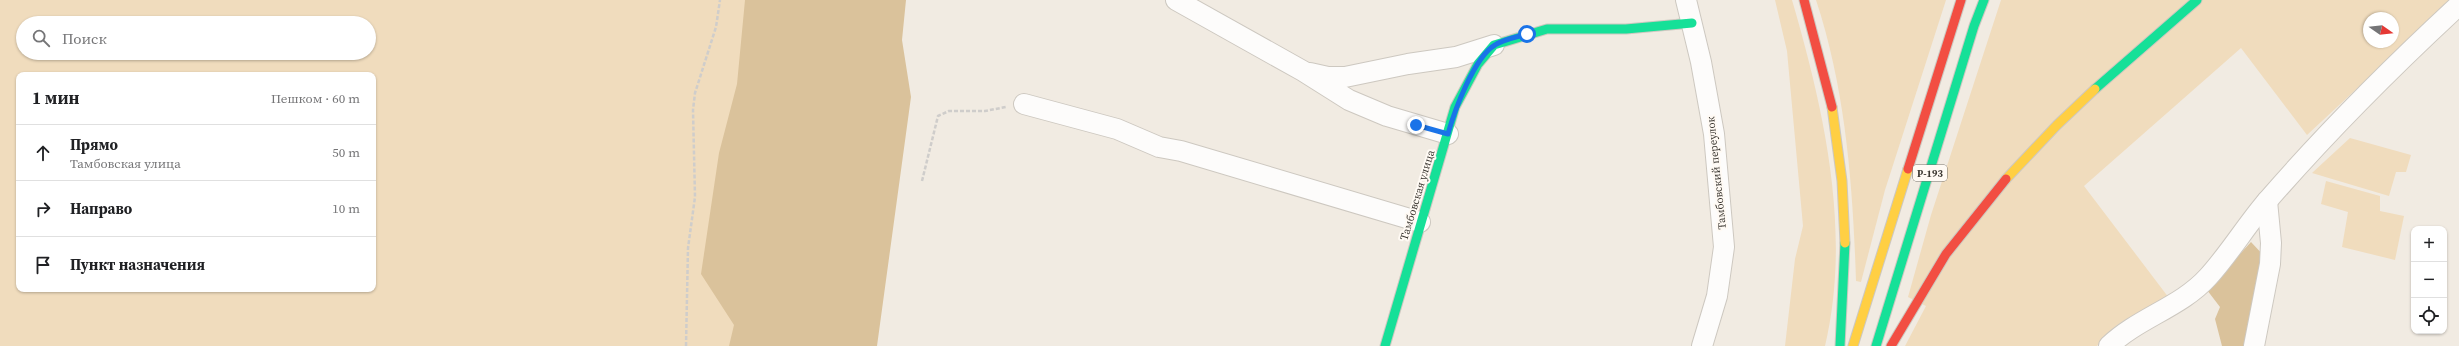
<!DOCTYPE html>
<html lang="ru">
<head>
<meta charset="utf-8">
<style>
	body { margin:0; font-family:"Source Serif 4",serif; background:#f6f6f6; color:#202124 }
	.controls { position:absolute; right:12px; bottom:12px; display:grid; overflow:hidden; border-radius:8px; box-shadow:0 1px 3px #0004 }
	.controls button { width:36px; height:36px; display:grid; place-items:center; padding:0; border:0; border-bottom:1px solid #e0e0e0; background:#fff; color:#202124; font:20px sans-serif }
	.compass { position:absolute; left:2363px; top:12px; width:36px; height:36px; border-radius:50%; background:#fff; box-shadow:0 1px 3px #0004; rotate:104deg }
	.stop { position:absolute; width:12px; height:12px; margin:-9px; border:3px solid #1a73e8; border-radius:50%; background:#fff }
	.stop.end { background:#1a73e8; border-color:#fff; box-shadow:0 1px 4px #0008 }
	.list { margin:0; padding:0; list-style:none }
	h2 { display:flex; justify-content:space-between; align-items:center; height:52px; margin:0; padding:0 16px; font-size:17px }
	h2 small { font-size:13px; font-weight:400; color:#757577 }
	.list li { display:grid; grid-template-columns:26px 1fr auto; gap:12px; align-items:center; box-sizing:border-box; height:56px; padding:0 16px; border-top:1px solid #e0e0e0 }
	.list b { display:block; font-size:15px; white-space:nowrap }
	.list p { margin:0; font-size:13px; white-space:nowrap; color:#757577 }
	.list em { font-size:13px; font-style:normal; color:#757577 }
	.icon { flex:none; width:22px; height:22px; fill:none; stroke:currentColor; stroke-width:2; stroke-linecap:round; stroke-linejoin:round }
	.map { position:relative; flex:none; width:2459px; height:346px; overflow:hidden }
	.search { position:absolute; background:#fff; box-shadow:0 1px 3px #0004; left:16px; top:16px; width:360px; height:44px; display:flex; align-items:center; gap:10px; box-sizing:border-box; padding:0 14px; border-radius:22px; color:#757577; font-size:15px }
	.panel { position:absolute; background:#fff; box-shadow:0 1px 3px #0004; left:16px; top:72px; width:360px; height:220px; border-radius:8px }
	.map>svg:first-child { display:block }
	.green { fill:#f0dcbd; fill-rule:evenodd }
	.forest { fill:#dac29b }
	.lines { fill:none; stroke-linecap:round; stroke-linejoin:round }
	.street-casing { stroke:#cdc8c0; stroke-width:22 }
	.fast-casing { stroke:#cdc8c0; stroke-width:11 }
	.slow-casing { stroke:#cdc8c0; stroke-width:11 }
	.jam-casing { stroke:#cdc8c0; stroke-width:11 }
	.path { stroke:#cfcdcb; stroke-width:2.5; stroke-dasharray:4 2; stroke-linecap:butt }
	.street { stroke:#fdfcfb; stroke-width:20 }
	.fast { stroke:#16e098; stroke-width:9 }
	.slow { stroke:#ffcf43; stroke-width:9 }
	.jam { stroke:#f24e42; stroke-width:9 }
	.route { stroke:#1a73e8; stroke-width:5 }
	.labels { text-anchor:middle; stroke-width:4; stroke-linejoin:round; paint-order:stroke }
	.shield { fill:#fffaf4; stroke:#76726c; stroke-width:1 }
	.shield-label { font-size:10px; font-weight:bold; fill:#3c3832 }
	.street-label { font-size:11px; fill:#3c3832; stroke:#fffaf4 }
</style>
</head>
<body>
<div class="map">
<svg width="2459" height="346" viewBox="0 0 2459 346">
	<rect width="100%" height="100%" fill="#f1ebe2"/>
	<!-- green -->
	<g class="green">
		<path d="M 0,0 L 818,0 L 772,346 L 0,346 ZM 23,23 L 369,23 L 369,53 L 23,53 ZM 19,75 L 373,75 L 373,289 L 19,289 Z"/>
		<path d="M 1775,0 L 1792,0 C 1824,110 1852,232 1825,346 L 1785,346 L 1795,259 L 1803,226 L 1787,51 Z"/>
		<path d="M 1816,0 L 1946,0 L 1885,190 L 1861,282 L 1856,281 C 1853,187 1846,91 1816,0 Z"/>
		<path d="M 2001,0 L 2452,0 L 2307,135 L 2241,48 L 2084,186 L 2169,298 C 2142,311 2115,320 2097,346 L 1905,346 L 1926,306 L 1908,297 L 1931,215 ZM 2369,18 L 2393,18 L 2393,42 L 2369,42 Z"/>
		<path d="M 2350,138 L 2411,155 L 2406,172 L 2396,172 L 2389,196 L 2312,173 Z"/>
		<path d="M 2326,181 L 2380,196 L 2380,211 L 2404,216 L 2395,260 L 2342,247 L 2348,212 L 2321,204 Z"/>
	</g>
	<!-- forest -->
	<g class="forest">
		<path d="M 745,0 L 906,0 L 902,40 L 911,97 L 877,346 L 729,346 L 734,325 L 701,274 L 719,153 L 737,84 Z"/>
		<path d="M 2251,242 L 2266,258 L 2250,346 L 2222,346 L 2215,319 L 2220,307 L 2207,290 Z"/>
	</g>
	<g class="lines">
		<defs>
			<g id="street">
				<path d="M 1176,0 L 1303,71 L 1349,100 L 1387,116 L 1448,134"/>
				<path d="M 1686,0 L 1701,62 L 1714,134 L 1724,247 L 1717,296 L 1702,346"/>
				<path d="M 1310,73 L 1328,77 L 1345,77 L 1408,64 L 1456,57 L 1494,45"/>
				<path d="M 1024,104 L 1117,129 L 1159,147 L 1181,151 L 1420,222"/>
				<path d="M 2109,346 C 2138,318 2181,307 2208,277 C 2230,253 2247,224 2268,200 C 2327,132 2392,67 2459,5"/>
				<path d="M 2254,346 L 2270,264 L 2271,243 L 2267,201"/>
			</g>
			<g id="fast">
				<path d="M 2095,89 L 2197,0"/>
				<path d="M 1385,346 L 1455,107 L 1478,64 L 1494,45 L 1547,29 L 1626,29 L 1692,23"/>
				<path d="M 1840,346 L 1845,243"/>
				<path d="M 1876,346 L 1974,26 L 1984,0"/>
			</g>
			<g id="slow">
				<path d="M 1832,107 L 1842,181 L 1845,243"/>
				<path d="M 2006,179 L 2057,125 L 2095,89"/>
				<path d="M 1853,346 L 1908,169"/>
			</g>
			<g id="jam">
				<path d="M 1804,0 L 1832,107"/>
				<path d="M 1908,169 L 1961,0"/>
				<path d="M 1891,346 L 1946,254 L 2006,179"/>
			</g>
		</defs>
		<!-- street casing -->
		<use href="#street" class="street-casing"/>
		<!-- fast casing -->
		<use href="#fast" class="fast-casing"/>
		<!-- slow casing -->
		<use href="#slow" class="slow-casing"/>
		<!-- jam casing -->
		<use href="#jam" class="jam-casing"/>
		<!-- path -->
		<g class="path">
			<path d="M 922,181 L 938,116 L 949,111 L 985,111 L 1006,107"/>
			<path d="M 686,346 L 688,248 L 695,197 L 693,110 L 695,93 L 716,27 L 720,0"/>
		</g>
		<!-- street -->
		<use href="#street" class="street"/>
		<!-- fast -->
		<use href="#fast" class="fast"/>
		<!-- slow -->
		<use href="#slow" class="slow"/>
		<!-- jam -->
		<use href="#jam" class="jam"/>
	</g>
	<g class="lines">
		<!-- route -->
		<path class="route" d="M 1416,125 L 1448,134 C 1454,112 1474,57 1495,45 C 1504,39 1517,37 1527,34"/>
	</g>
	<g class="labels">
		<!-- shield labels -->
		<rect class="shield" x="1913" y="165" width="34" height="16" rx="3"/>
		<g class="shield-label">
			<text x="1930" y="177">Р-193</text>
		</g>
		<!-- street labels -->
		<g class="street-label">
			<text transform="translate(1716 173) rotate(-96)" y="4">Тамбовский переулок</text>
			<text transform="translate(1417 195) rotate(-73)" y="4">Тамбовская улица</text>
		</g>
	</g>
</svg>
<div class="controls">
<button>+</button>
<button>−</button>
<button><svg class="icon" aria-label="locate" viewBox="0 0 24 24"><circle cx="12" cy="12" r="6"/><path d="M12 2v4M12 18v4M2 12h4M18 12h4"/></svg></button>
</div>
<svg class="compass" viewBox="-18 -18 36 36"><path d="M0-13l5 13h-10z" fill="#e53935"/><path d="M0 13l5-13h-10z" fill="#757577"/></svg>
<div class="stop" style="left:1527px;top:34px"></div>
<div class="stop end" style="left:1416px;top:125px"></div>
<div class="search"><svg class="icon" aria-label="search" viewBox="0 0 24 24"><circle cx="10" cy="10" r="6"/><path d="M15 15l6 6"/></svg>Поиск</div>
<section class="panel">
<h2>1 мин<small>Пешком · 60 m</small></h2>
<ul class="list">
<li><svg class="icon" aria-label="ahead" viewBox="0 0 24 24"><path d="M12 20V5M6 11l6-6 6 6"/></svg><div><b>Прямо</b><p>Тамбовская улица</p></div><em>50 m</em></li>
<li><svg class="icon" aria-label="right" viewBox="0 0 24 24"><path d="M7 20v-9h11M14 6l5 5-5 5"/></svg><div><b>Направо</b></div><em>10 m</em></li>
<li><svg class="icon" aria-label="arrive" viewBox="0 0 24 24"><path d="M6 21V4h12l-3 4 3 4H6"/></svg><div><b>Пункт назначения</b></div></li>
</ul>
</section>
</div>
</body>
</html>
